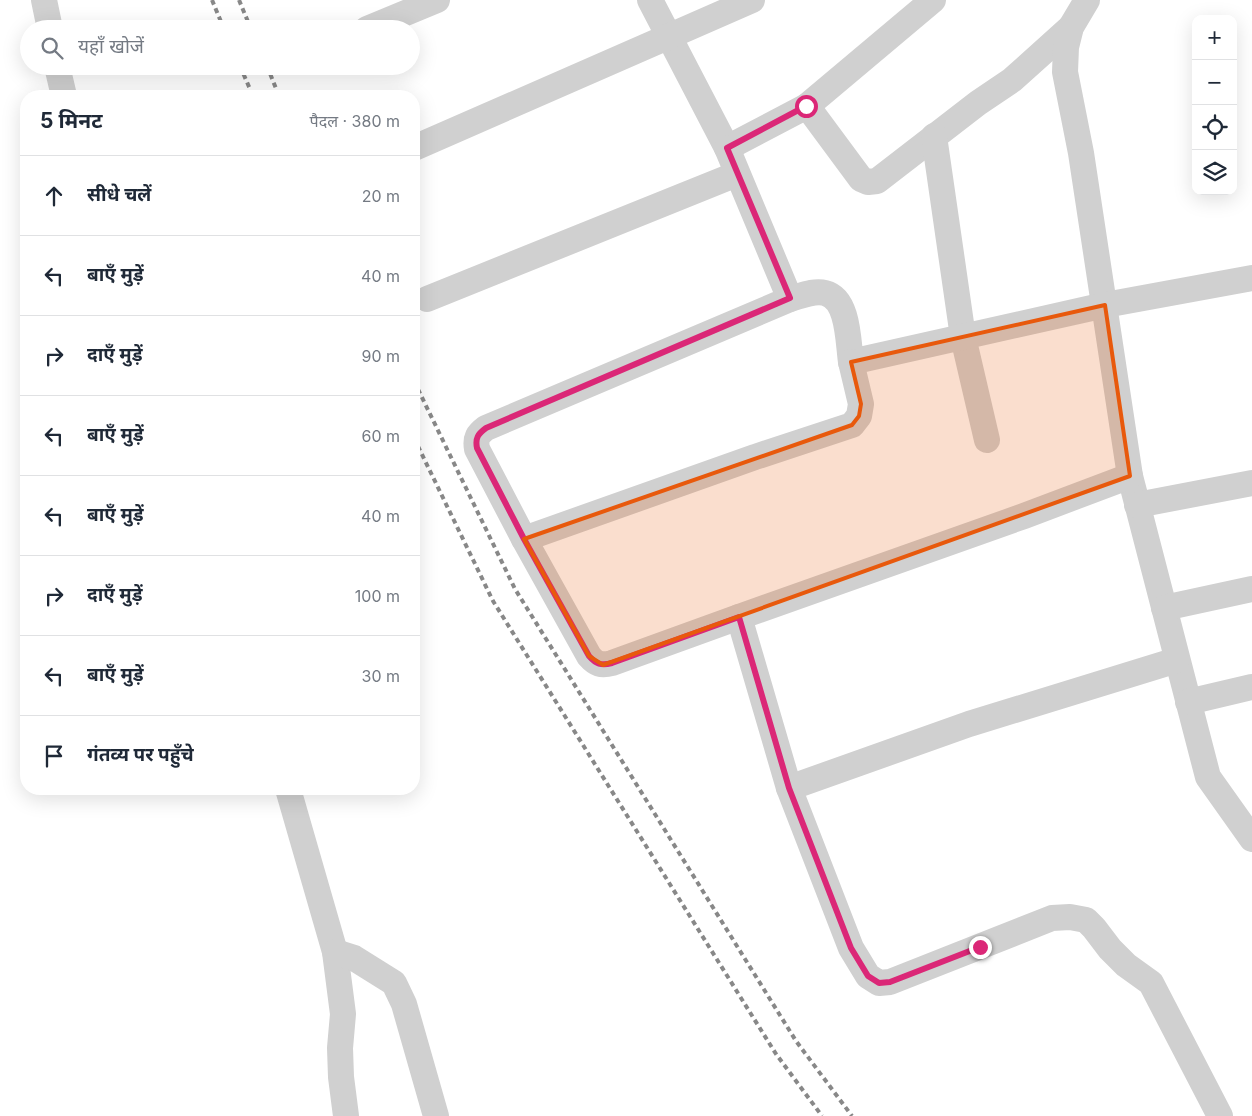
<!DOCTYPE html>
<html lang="hi">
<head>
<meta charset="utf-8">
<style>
	body { margin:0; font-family:Inter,"Noto Sans Devanagari",sans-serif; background:#f6f6f7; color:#1f2937 }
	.controls { position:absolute; right:15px; top:15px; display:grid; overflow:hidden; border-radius:10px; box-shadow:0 5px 20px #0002 }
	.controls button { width:45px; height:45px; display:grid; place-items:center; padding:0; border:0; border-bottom:1px solid #e0e1e3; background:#fff; color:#1f2937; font:25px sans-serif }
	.stop { position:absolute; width:15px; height:15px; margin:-11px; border:4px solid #db2777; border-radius:50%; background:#fff }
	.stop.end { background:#db2777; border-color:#fff; box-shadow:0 1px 5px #0008 }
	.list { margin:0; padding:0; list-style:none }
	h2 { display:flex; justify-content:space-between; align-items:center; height:65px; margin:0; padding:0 20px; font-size:21px }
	h2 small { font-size:16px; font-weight:400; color:#747a83 }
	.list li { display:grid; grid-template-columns:32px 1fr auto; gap:15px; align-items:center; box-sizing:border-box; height:80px; padding:0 20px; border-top:1px solid #e0e1e3 }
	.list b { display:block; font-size:19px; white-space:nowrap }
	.list em { font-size:16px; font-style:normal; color:#747a83 }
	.icon { flex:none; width:28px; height:28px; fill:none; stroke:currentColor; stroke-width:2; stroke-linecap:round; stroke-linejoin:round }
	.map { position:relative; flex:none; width:1252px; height:1116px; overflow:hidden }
	.search { position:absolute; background:#fff; box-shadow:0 5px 20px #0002; left:20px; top:20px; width:400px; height:55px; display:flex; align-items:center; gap:12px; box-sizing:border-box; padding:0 18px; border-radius:28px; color:#747a83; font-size:19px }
	.panel { position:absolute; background:#fff; box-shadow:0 5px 20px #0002; left:20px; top:90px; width:400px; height:705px; border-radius:20px }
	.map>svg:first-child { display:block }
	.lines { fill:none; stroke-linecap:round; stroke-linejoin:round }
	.minor { stroke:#d0d0d0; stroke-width:26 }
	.rail { stroke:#888; stroke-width:4; stroke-dasharray:5 4; stroke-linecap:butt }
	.route { stroke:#db2777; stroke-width:6 }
	.marked { fill:#e8590c; fill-opacity:0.2; stroke:#e8590c; stroke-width:4; stroke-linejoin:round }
</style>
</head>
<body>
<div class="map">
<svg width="1252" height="1116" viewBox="0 0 1252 1116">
	<rect width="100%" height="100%" fill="#fff"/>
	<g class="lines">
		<!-- minor -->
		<g class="minor">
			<path d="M 44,0 L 50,29"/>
			<path d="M 650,0 L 727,148 L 807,106 L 861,179 L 868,182 L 877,181 L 978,103 L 1012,80 L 1071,27"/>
			<path d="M 1087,0 L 1071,27 L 1066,47 L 1065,72 L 1081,153 L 1130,476 L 1208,777 L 1252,839"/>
			<path d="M 367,29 L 437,0"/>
			<path d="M 57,66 L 64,96"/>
			<path d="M 807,106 L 933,0"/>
			<path d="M 934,136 L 963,337 L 987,440"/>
			<path d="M 414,148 L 752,0"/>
			<path d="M 727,148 L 790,299 L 486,428 C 478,434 475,438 477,449 L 524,539 L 589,656 C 596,664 601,666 612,663 L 739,617"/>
			<path d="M 427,299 L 737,174"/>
			<path d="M 790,299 C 801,296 814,290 825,293 C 849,299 848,342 851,362 L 1105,305 L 1252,278"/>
			<path d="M 1130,476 L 1024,516 L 739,617 L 789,788 L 851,948 L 868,976 L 879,983 L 890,982 L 1052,918 L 1070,917 L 1086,920 L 1094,928 L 1110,949 L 1126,965 L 1151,983 L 1220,1116"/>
			<path d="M 1137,505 L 1252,483"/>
			<path d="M 524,539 L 755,457 L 852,425 L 859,416 L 861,404 L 851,362"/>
			<path d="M 1164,608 L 1252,589"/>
			<path d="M 1188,702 L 1252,687"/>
			<path d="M 789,788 L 969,724 L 1177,660"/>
			<path d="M 288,789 L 335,952 L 343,1014 L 340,1048 L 341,1077 L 346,1116"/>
			<path d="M 335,952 L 354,958 L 394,983 L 404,1004 L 436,1116"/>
		</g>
		<!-- rail -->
		<g class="rail">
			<path d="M 212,0 L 224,29"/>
			<path d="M 239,0 L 251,29"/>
			<path d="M 240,66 L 253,96"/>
			<path d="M 267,66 L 279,96"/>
			<path d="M 414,381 L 515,589 L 796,1041 L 852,1116"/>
			<path d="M 414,438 L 493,601 L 776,1054 L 822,1116"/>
		</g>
	</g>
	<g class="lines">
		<!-- route -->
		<path class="route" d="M 806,106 L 727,148 L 790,298 L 486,428 C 478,434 475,438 477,448 L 524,539 L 589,656 C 596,664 601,666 612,663 L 739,617 L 789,788 L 851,948 L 868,976 L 879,983 L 890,982 L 980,947"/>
	</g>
	<!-- marked area -->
	<path class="marked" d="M 1105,305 L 1130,476 L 603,665 L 589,656 L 524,539 L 852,425 L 859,416 L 861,404 L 851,362 Z"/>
</svg>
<div class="controls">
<button>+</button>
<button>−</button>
<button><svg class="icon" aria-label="locate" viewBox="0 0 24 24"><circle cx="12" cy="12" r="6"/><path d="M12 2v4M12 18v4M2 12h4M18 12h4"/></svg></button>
<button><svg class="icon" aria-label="layers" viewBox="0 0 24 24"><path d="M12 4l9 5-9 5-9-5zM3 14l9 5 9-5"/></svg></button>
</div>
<div class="stop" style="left:806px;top:106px"></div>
<div class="stop end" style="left:980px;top:947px"></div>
<div class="search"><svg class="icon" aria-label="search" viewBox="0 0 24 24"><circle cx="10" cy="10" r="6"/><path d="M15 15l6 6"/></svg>यहाँ खोजें</div>
<section class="panel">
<h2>5 मिनट<small>पैदल · 380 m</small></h2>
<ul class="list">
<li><svg class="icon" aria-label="ahead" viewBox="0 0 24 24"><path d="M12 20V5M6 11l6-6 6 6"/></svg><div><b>सीधे चलें</b></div><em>20 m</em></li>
<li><svg class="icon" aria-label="left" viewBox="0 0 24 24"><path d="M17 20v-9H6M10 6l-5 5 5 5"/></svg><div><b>बाएँ मुड़ें</b></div><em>40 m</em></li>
<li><svg class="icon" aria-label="right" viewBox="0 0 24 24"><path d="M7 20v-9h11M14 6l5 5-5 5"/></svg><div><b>दाएँ मुड़ें</b></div><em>90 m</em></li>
<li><svg class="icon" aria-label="left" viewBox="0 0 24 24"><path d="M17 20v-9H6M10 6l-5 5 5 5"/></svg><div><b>बाएँ मुड़ें</b></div><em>60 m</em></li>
<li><svg class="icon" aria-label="left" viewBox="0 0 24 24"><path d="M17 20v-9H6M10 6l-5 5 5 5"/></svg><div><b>बाएँ मुड़ें</b></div><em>40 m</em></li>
<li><svg class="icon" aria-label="right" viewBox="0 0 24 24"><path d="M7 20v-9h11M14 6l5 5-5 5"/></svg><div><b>दाएँ मुड़ें</b></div><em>100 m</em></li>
<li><svg class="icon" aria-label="left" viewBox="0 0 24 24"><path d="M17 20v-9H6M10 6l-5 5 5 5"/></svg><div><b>बाएँ मुड़ें</b></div><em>30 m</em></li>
<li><svg class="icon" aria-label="arrive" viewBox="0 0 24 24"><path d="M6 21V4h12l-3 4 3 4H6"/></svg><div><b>गंतव्य पर पहुँचे</b></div></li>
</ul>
</section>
</div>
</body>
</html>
